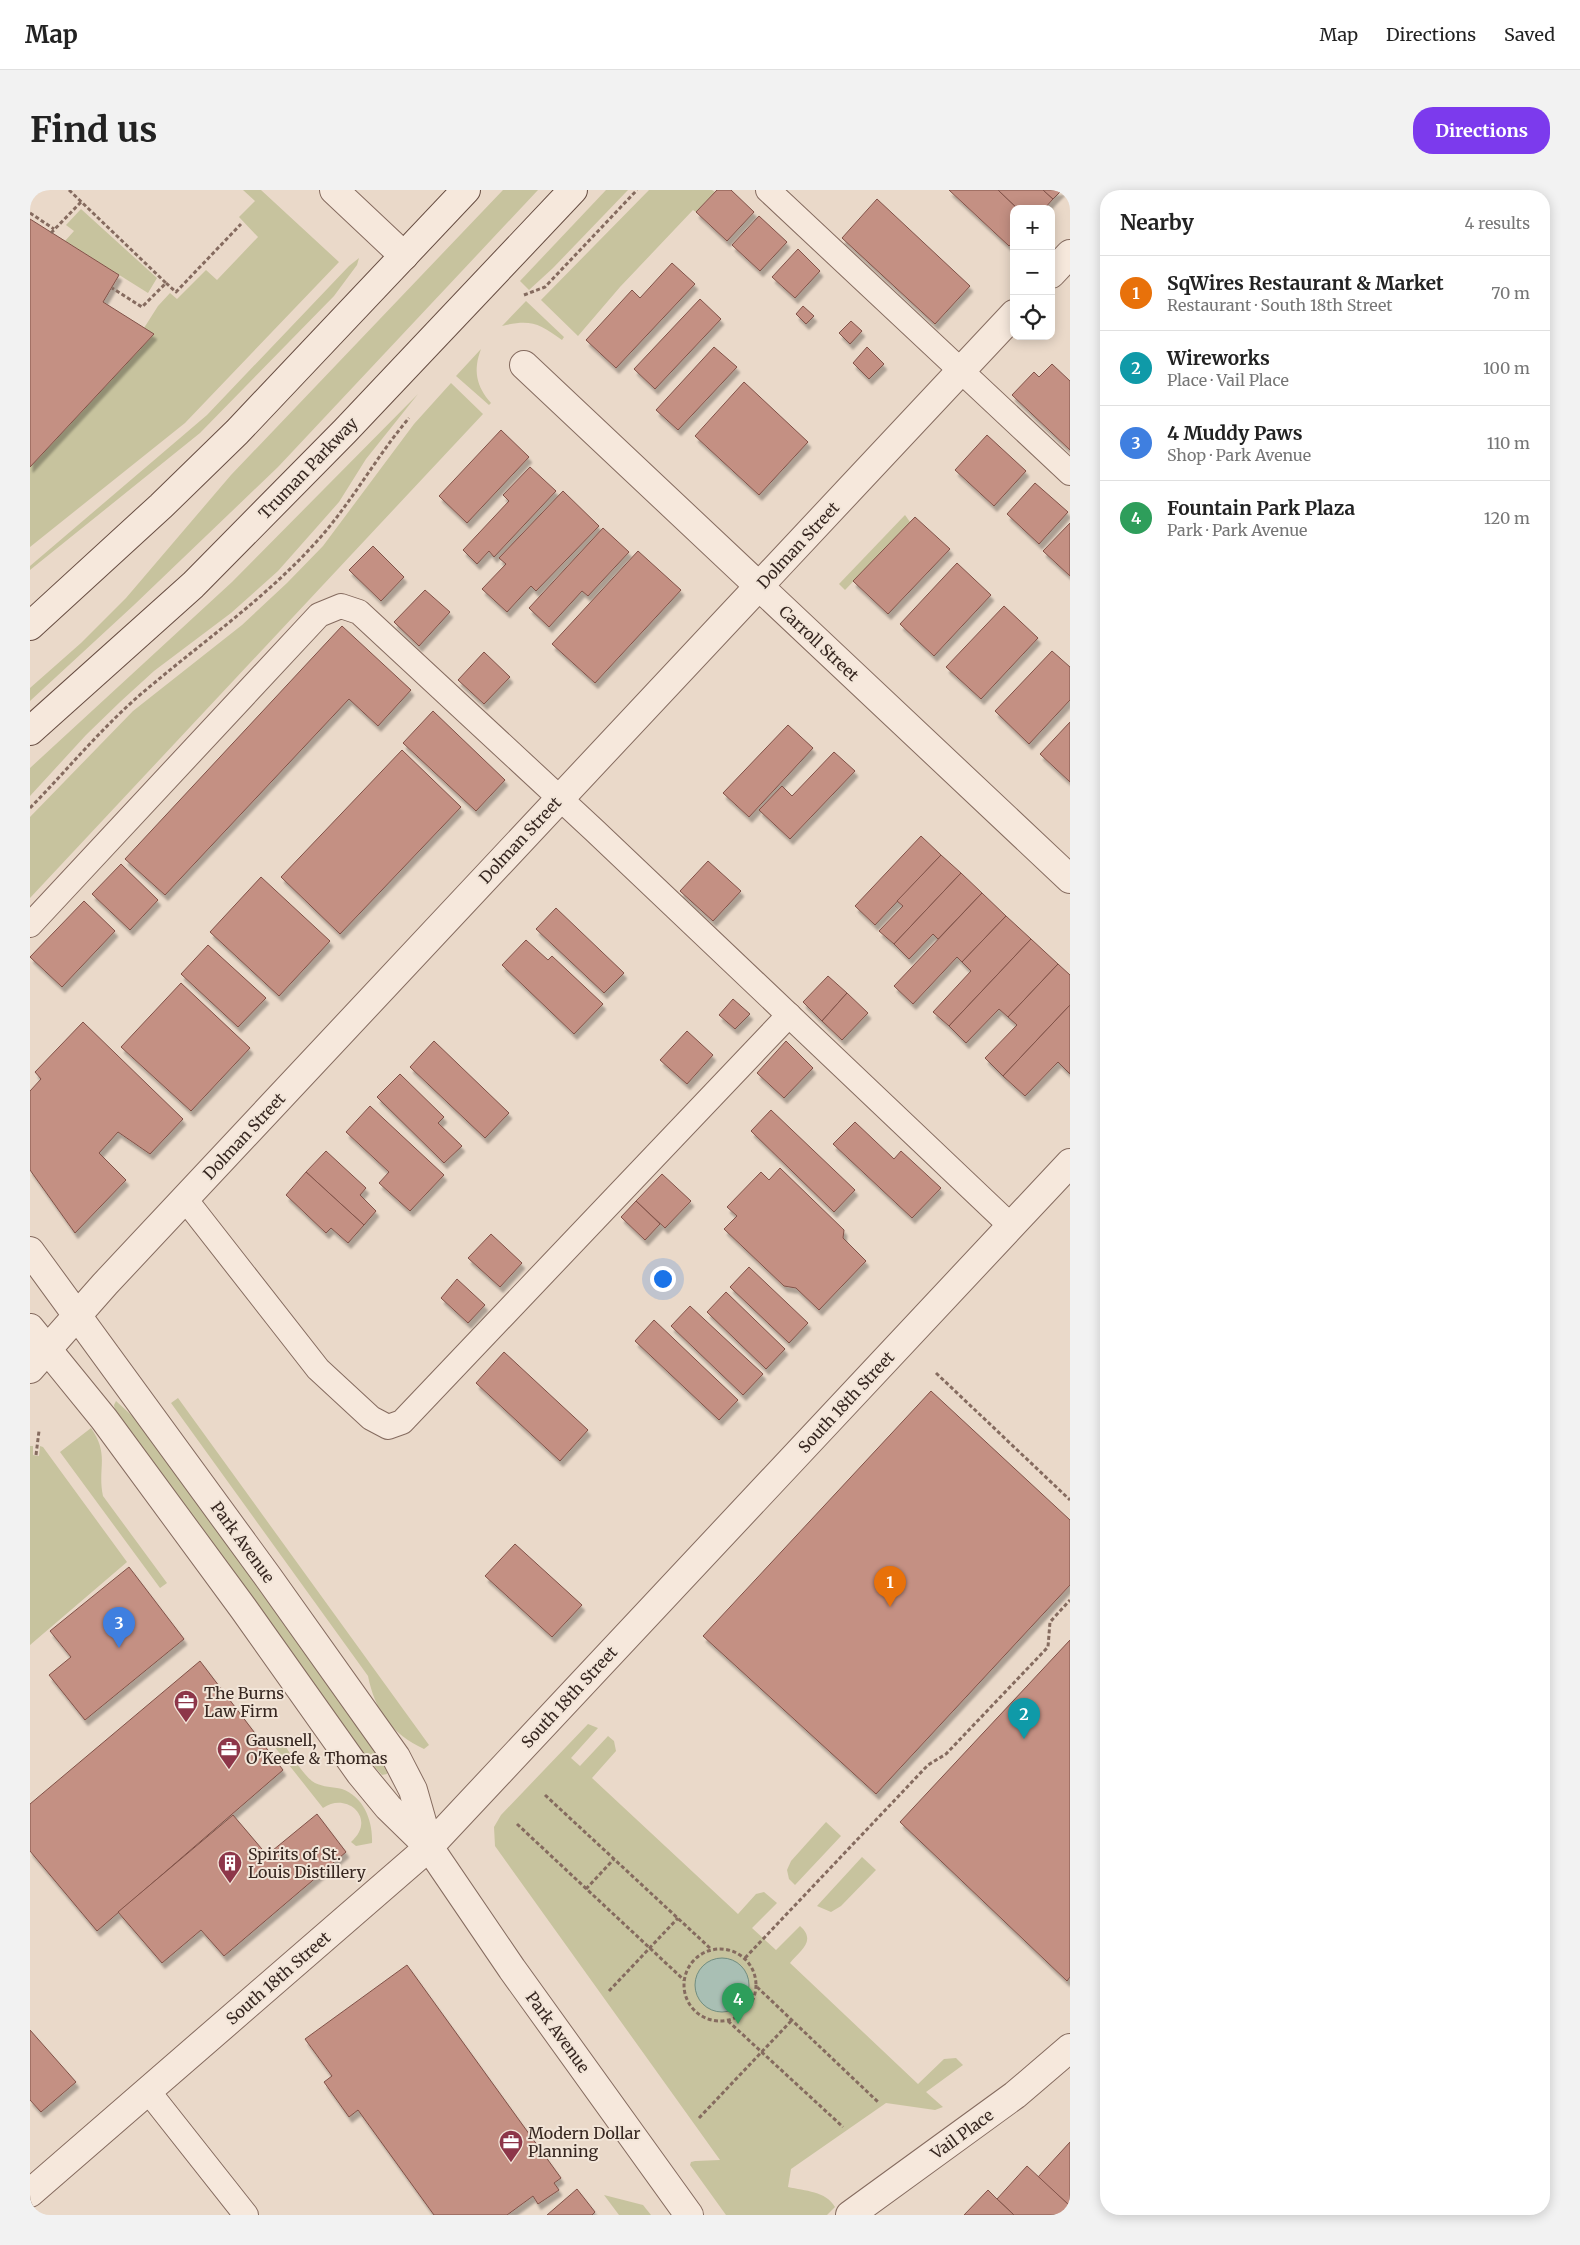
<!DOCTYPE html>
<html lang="en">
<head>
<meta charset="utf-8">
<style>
	body { margin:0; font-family:Merriweather,serif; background:#f2f2f2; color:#222 }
	.controls { position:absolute; right:15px; top:15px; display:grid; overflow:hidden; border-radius:10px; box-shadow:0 2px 12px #0003 }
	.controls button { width:45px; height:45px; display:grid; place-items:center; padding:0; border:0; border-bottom:1px solid #e0e0e0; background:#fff; color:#222; font:25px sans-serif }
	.you { position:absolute; left:632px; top:1088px; width:18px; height:18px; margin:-12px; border:4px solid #fff; border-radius:50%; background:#1a73e8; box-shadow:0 0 0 8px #1a73e833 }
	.badge { display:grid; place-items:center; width:32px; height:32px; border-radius:50%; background:#7c3aed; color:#fff; font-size:16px; font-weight:700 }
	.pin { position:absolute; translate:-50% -41px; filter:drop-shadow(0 1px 2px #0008) }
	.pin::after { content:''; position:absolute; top:26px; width:18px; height:15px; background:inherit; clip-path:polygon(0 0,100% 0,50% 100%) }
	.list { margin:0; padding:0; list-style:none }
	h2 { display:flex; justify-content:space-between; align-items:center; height:65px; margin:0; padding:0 20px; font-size:21px }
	h2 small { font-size:16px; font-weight:400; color:#767676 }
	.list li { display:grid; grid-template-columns:32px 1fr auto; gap:15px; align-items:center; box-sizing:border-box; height:75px; padding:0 20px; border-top:1px solid #e0e0e0 }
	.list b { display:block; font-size:19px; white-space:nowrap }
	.list p { margin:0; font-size:16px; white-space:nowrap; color:#767676 }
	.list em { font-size:16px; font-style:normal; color:#767676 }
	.icon { flex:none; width:28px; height:28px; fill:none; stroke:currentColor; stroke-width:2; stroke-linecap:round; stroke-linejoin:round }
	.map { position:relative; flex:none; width:1040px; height:2025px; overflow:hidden; border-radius:20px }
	header { display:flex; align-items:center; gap:30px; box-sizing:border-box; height:70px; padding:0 25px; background:#fff; border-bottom:1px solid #e0e0e0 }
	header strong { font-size:24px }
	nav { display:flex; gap:28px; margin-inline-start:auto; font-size:18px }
	.intro { display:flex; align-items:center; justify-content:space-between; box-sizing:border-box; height:120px; padding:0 30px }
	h1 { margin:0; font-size:35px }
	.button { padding:12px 22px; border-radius:20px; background:#7c3aed; color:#fff; font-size:18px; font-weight:700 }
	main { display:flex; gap:30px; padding:0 30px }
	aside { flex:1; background:#fff; border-radius:20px; box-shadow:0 2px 12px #0003 }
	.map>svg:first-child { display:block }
	.green { fill:#c7c39e }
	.water { fill:#a9bfb4; stroke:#718d80 }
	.building { fill:#c49083; stroke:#815248; filter:url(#shadow) }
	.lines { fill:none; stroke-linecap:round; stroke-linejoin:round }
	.lane-casing { stroke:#856b5f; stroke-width:26 }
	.street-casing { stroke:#856b5f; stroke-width:30 }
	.secondary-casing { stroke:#674d42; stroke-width:30 }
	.path { stroke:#856b5f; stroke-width:3; stroke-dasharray:4 2.5; stroke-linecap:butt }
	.lane { stroke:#f6e8dc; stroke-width:24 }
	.street { stroke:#f6e8dc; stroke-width:28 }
	.secondary { stroke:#f6e8dc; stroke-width:28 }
	.labels { text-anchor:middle; stroke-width:4; stroke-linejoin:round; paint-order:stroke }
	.street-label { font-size:16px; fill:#372721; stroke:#f2e5d8 }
	.poi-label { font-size:16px; fill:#372721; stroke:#f2e5d8; text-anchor:start }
</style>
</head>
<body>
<header>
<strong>Map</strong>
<nav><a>Map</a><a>Directions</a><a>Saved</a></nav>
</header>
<div class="intro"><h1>Find us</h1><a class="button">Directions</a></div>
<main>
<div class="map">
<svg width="1040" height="2025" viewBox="0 0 1040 2025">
	<defs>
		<filter id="shadow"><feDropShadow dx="3" dy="5.5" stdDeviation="1" flood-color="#0004"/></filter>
	</defs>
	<rect width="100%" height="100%" fill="#ead9c9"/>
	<!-- green -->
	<g class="green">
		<path d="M 213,0 L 231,0 L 309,72 L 155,233 L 0,357 L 0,277 L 124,144 L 114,138 L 128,116 L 140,103 L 147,109 L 176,80 L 187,90 L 228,47 L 209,27 L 225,11 Z"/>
		<path d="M 473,0 L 508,0 L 248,277 L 104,415 L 0,511 L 0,498 L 51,453 L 96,408 L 201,285 Z"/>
		<path d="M 576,0 L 598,0 L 523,78 L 499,100 L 490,91 Z"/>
		<path d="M 619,0 L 682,0 L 685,2 L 666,22 L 663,20 L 590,97 L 548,146 L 511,110 Z"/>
		<path d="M 51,19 L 127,88 L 118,103 L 35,51 L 44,41 L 36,35 Z"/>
		<path d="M 329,68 L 327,75 L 304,106 L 170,243 L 0,380 L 0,376 L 177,225 L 319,76 Z"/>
		<path d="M 496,111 L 534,147 L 532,150 C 509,133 500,129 472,136 Z"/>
		<path d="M 451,159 C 443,180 446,196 461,213 L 459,215 L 426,186 Z"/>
		<path d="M 421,193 L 453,224 L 0,708 L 0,627 L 103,521 L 212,435 L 257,393 L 293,356 L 384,234 Z"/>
		<path d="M 388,204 L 336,269 L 309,312 L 248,381 L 201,423 L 124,481 L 90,512 L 56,545 L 0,606 L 0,578 L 202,392 Z"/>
		<path d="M 875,325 L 880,332 L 815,400 L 809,394 Z"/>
		<path d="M 148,1208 L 399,1555 L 394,1559 C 362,1544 345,1521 338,1486 L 141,1213 Z"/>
		<path d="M 86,1211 L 111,1234 L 342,1558 L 358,1577 L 359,1580 L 357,1584 L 352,1585 L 333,1564 L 85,1220 L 84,1215 Z"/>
		<path d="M 61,1238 C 80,1265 67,1278 73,1306 L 137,1393 L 130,1398 L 30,1262 Z"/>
		<path d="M 0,1256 L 3,1256 L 3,1265 L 9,1266 L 10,1256 L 13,1257 L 97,1372 L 0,1455 Z"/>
		<path d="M 558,1534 L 568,1538 L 541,1568 L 550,1576 L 578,1546 L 584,1551 L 586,1561 L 562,1588 L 708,1724 L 726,1704 L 734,1702 L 747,1713 L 722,1738 L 746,1760 L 770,1736 C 787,1751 770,1761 760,1773 L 888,1894 L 914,1869 L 926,1868 L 933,1875 L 896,1902 L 913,1917 L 905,1920 L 856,1913 L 761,1979 L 758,1997 C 775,2001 796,2001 805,2017 L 797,2025 L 696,2025 L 660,1975 L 661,1972 L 665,1971 L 690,1970 L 465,1656 L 464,1637 L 471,1625 Z"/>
		<path d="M 251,1550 C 259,1561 274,1587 285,1593 C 293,1597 303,1597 312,1599 C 334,1607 343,1631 342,1653 L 326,1656 L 321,1652 C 348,1628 316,1601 293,1618 L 244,1556 Z"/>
		<path d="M 796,1632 L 811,1646 L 765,1695 L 759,1689 L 757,1680 L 761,1671 Z"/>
		<path d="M 832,1667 L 846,1680 L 811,1716 L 801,1722 L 787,1716 Z"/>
		<path d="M 574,2005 L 613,2015 L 621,2025 L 589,2025 Z"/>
	</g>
	<!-- water -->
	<circle class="water" cx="692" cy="1795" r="27"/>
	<!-- building -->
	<g class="building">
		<path d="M 687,0 L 701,0 L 724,22 L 697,51 L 666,22 Z"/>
		<path d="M 919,0 L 968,0 L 988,19 L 984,19 L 984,52 L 979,56 Z"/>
		<path d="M 968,0 L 1013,0 L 1023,9 L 1014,19 L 988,19 Z"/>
		<path d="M 1013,0 L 1032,0 L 1023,9 Z"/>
		<path d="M 847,9 L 940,96 L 905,134 L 812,48 Z"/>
		<path d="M 729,26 L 757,52 L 730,81 L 702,55 Z"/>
		<path d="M 0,29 L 89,85 L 73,112 L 124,144 L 0,277 Z"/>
		<path d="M 768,59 L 790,81 L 765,108 L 742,87 Z"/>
		<path d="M 642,73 L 665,94 L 586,178 L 556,150 L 602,100 L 610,108 Z"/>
		<path d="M 670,109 L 691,129 L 625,199 L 604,179 Z"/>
		<path d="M 773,116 L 784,126 L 776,134 L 766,124 Z"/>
		<path d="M 821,131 L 832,141 L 820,154 L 809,143 Z"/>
		<path d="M 684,157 L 707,177 L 648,240 L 626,220 Z"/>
		<path d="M 837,157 L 854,174 L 839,189 L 823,173 Z"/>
		<path d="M 1022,174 L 1040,191 L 1040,260 L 982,205 L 1004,182 L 1009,187 Z"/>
		<path d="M 714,192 L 778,252 L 729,305 L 665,246 Z"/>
		<path d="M 471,240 L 499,267 L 437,333 L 409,306 Z"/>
		<path d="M 957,245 L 996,281 L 964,316 L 925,280 Z"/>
		<path d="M 500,277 L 526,301 L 464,367 L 459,361 L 447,374 L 433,360 L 479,311 L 473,305 Z"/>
		<path d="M 1005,293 L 1038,322 L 1009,354 L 977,324 Z"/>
		<path d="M 533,301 L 569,336 L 506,401 L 501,396 L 477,422 L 452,399 L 476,374 L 469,368 Z"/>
		<path d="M 885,327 L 920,359 L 858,424 L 823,391 Z"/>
		<path d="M 1040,333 L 1040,386 L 1013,361 Z"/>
		<path d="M 573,338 L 599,362 L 558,406 L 552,401 L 519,437 L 499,418 Z"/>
		<path d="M 343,356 L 374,387 L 351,411 L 319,380 Z"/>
		<path d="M 608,361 L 651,400 L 565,493 L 522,454 Z"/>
		<path d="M 927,373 L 961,405 L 904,466 L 870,434 Z"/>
		<path d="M 395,400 L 420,422 L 389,456 L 364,432 Z"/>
		<path d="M 974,416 L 1008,448 L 951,509 L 916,477 Z"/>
		<path d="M 312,436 L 381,500 L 348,536 L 319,509 L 135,705 L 95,669 Z"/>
		<path d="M 1022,461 L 1040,477 L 1040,510 L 999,554 L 965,521 Z"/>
		<path d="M 454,462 L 480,487 L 454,514 L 428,490 Z"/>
		<path d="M 403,521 L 475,590 L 446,621 L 373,553 Z"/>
		<path d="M 1040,532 L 1040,592 L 1010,564 Z"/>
		<path d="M 758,535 L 783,558 L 719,627 L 693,603 Z"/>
		<path d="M 372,560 L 431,617 L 310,744 L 251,687 Z"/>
		<path d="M 804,562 L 825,581 L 760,649 L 729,620 L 752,596 L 762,606 Z"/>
		<path d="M 891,646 L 911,665 L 845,735 L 825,716 Z"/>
		<path d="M 911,665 L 931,683 L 864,754 L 849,741 L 873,716 L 867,711 Z"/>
		<path d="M 678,671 L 711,701 L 683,731 L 650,701 Z"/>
		<path d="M 91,674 L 128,710 L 100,740 L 62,704 Z"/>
		<path d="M 931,683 L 952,703 L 908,749 L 903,744 L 879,769 L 864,754 Z"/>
		<path d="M 231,687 L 300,751 L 249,806 L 180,742 Z"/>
		<path d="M 952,703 L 976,726 L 932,772 L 927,767 L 883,814 L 864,796 Z"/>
		<path d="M 54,711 L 85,741 L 32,797 L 0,767 Z"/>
		<path d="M 526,718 L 594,783 L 574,803 L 506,739 Z"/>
		<path d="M 976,726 L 1001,749 L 919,836 L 903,822 L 941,781 L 932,772 Z"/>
		<path d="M 1001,749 L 1028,774 L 978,827 L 969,819 L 936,853 L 919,836 Z"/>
		<path d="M 496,750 L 518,770 L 522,766 L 573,814 L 544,844 L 472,775 Z"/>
		<path d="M 178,755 L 236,808 L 208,837 L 151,784 Z"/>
		<path d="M 1028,774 L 1040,785 L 1040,815 L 973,886 L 955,868 L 987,835 L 978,827 Z"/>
		<path d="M 798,786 L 817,803 L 792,831 L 773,812 Z"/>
		<path d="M 151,793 L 220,858 L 161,921 L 91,857 Z"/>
		<path d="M 817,803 L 838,823 L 812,850 L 792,831 Z"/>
		<path d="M 703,809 L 720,824 L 705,839 L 689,825 Z"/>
		<path d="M 1040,815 L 1040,884 L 1028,872 L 995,906 L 973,886 Z"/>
		<path d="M 53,832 L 153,929 L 120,964 L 88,942 L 69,963 L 96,990 L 45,1043 L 0,980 L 0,901 L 11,889 L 5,882 Z"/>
		<path d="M 657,841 L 683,865 L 657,894 L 630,870 Z"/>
		<path d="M 404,851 L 479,923 L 455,948 L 380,877 Z"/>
		<path d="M 756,851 L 783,878 L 754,908 L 727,883 Z"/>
		<path d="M 370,884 L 414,927 L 408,933 L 432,956 L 414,973 L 347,907 Z"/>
		<path d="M 340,916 L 414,985 L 380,1021 L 349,993 L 359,982 L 316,942 Z"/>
		<path d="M 741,920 L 825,1000 L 804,1022 L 721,941 Z"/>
		<path d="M 825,932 L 864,969 L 871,961 L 911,998 L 882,1028 L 803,954 Z"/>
		<path d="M 296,961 L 336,998 L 330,1005 L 346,1021 L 334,1035 L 276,982 Z"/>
		<path d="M 750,978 L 814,1040 L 813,1048 L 836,1071 L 789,1120 L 766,1098 L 754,1096 L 694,1039 L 707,1026 L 697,1017 L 731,982 L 739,990 Z"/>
		<path d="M 276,982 L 334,1035 L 318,1053 L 301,1038 L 296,1043 L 256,1005 Z"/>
		<path d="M 632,984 L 661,1011 L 635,1038 L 606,1011 Z"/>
		<path d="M 606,1011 L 630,1034 L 615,1050 L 591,1027 Z"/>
		<path d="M 461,1044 L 492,1073 L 470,1097 L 438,1068 Z"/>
		<path d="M 719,1077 L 778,1133 L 759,1153 L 700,1097 Z"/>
		<path d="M 427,1089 L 455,1115 L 438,1133 L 411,1108 Z"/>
		<path d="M 696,1102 L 755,1159 L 736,1179 L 677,1122 Z"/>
		<path d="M 660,1116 L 733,1184 L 713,1205 L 641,1136 Z"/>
		<path d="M 624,1130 L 708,1210 L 689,1230 L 605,1151 Z"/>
		<path d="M 474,1162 L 558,1240 L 530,1271 L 446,1193 Z"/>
		<path d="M 901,1201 L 1040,1330 L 1040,1395 L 846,1604 L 673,1446 Z"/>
		<path d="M 485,1354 L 552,1415 L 522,1447 L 455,1386 Z"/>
		<path d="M 99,1377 L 154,1449 L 55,1530 L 19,1485 L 41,1467 L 20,1441 Z"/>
		<path d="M 1040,1450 L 1040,1787 L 1037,1791 L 870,1632 Z"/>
		<path d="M 170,1471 L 253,1580 L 67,1741 L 0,1661 L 0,1614 Z"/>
		<path d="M 287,1624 L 316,1662 L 194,1766 L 171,1740 L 132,1773 L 88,1722 L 203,1625 L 237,1665 Z"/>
		<path d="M 377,1775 L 531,1988 L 524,1993 L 529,2000 L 508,2014 L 503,2006 L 477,2025 L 404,2025 L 328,1920 L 319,1927 L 294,1892 L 302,1886 L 275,1849 Z"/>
		<path d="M 0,1840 L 46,1892 L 11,1922 L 0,1910 Z"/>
		<path d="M 1040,1952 L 1040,2016 L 1008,1987 Z"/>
		<path d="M 997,1976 L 1040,2016 L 1040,2025 L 984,2025 L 967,2009 Z"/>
		<path d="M 547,1999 L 565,2022 L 562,2025 L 517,2025 Z"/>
		<path d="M 958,2000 L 967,2009 L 984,2025 L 934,2025 Z"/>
	</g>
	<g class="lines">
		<defs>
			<g id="lane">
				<path d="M 738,0 L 1040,283"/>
				<path d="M 0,735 L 289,425 L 311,416 L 329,422 L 564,640 L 981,1036"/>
				<path d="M 155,1009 L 288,1179 L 341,1228 L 358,1237 L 372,1232 L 759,825"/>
				<path d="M 118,1901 L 216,2025"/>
			</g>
			<g id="street">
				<path d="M 304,0 L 374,66"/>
				<path d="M 1021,84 L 1040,64"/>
				<path d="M 494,175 L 1040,689"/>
				<path d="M 0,1061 L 238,1387 L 366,1567 L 383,1600 L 399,1656"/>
				<path d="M 0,1138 L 74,1229 L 213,1418 L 330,1583 L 358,1617 L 399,1657 L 482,1779 L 659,2025"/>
				<path d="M 0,1179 L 75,1094 L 984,124"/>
				<path d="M 0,2003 L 399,1657 L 1040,973"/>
				<path d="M 820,2025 L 985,1905 L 1040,1858"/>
			</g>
			<g id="secondary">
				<path d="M 0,436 L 131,316 L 207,242 L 436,0"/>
				<path d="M 0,541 L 163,395 L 315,241 L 543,0"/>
			</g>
		</defs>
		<!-- lane casing -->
		<use href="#lane" class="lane-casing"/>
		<!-- street casing -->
		<use href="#street" class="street-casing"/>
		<!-- secondary casing -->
		<use href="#secondary" class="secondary-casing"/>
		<!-- path -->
		<g class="path">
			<path d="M 39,0 L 136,93 L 112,117 L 82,98"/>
			<path d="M 0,23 L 24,39"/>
			<path d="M 21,43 L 51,12"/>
			<path d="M 136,93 L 146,102 L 211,34"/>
			<path d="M 494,105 L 515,97 L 607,0"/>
			<path d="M 0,618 C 41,576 77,531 123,494 C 179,447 239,405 288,350 C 322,312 346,267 379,228"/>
			<path d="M 906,1183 L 1040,1310"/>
			<path d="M 6,1265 L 9,1241"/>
			<path d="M 515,1605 L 681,1759"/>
			<path d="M 487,1634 L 654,1790"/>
			<path d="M 556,1699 L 584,1669"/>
			<circle cx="690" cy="1795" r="36"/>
			<path d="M 715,1768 L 898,1575 L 916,1564 L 1018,1457 L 1020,1432 L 1040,1410"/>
			<path d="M 727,1797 L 848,1912"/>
			<path d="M 579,1801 L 648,1728"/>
			<path d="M 698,1831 L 813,1937"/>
			<path d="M 669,1928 L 762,1830"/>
		</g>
		<!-- lane -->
		<use href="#lane" class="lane"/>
		<!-- street -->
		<use href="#street" class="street"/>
		<!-- secondary -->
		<use href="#secondary" class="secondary"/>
	</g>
	<!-- icons -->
	<defs>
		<symbol id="office-pin" viewBox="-11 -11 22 30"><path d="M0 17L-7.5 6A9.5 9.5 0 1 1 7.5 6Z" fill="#8d3649" stroke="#f2e5d8"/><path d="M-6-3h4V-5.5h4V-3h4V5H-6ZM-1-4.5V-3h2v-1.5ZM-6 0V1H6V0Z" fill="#fff"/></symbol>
		<symbol id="building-pin" viewBox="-11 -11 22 30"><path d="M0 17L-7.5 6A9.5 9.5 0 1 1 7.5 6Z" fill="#8d3649" stroke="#f2e5d8"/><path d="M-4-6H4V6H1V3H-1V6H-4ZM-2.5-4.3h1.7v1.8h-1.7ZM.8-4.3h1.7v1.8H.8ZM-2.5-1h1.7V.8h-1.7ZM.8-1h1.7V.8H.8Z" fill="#fff"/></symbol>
	</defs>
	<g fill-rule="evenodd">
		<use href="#office-pin" x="142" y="1498" width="28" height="38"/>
		<use href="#office-pin" x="185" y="1545" width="28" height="38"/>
		<use href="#building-pin" x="186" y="1659" width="28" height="38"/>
		<use href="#office-pin" x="467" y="1938" width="28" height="38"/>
	</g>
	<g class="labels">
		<!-- street labels -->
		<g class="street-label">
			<text transform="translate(278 278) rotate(-46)" y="6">Truman Parkway</text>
			<text transform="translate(768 355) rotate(-47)" y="6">Dolman Street</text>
			<text transform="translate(789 453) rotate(43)" y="6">Carroll Street</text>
			<text transform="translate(490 650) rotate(-47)" y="6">Dolman Street</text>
			<text transform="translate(214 946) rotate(-47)" y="6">Dolman Street</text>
			<text transform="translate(816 1212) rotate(-47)" y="6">South 18th Street</text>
			<text transform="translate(213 1352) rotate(54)" y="6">Park Avenue</text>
			<text transform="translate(539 1507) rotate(-47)" y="6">South 18th Street</text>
			<text transform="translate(248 1788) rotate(-41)" y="6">South 18th Street</text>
			<text transform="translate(528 1842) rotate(54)" y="6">Park Avenue</text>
			<text transform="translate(932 1944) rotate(-36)" y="6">Vail Place</text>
		</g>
		<!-- poi labels -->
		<g class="poi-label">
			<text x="174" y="1509">The Burns<tspan x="174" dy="18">Law Firm</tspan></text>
			<text x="216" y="1556">Gausnell,<tspan x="216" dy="18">O'Keefe &amp; Thomas</tspan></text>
			<text x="218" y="1670">Spirits of St.<tspan x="218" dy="18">Louis Distillery</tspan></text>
			<text x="498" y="1949">Modern Dollar<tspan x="498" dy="18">Planning</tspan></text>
		</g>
	</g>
</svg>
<div class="controls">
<button>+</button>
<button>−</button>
<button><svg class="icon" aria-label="locate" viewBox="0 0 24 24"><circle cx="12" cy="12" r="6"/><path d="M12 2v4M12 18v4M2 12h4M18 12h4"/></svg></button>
</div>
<div class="you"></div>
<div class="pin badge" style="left:860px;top:1417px;background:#e8710a">1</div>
<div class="pin badge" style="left:994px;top:1549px;background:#0f9aa8">2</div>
<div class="pin badge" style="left:89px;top:1458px;background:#3f7fe0">3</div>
<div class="pin badge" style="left:708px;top:1834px;background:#2e9e5b">4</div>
</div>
<aside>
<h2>Nearby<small>4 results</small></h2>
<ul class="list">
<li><span class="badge" style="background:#e8710a">1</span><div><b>SqWires Restaurant &amp; Market</b><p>Restaurant · South 18th Street</p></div><em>70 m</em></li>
<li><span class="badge" style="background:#0f9aa8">2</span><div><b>Wireworks</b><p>Place · Vail Place</p></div><em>100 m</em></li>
<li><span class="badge" style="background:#3f7fe0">3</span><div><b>4 Muddy Paws</b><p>Shop · Park Avenue</p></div><em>110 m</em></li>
<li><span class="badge" style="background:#2e9e5b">4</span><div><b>Fountain Park Plaza</b><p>Park · Park Avenue</p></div><em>120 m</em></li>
</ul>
</aside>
</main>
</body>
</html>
